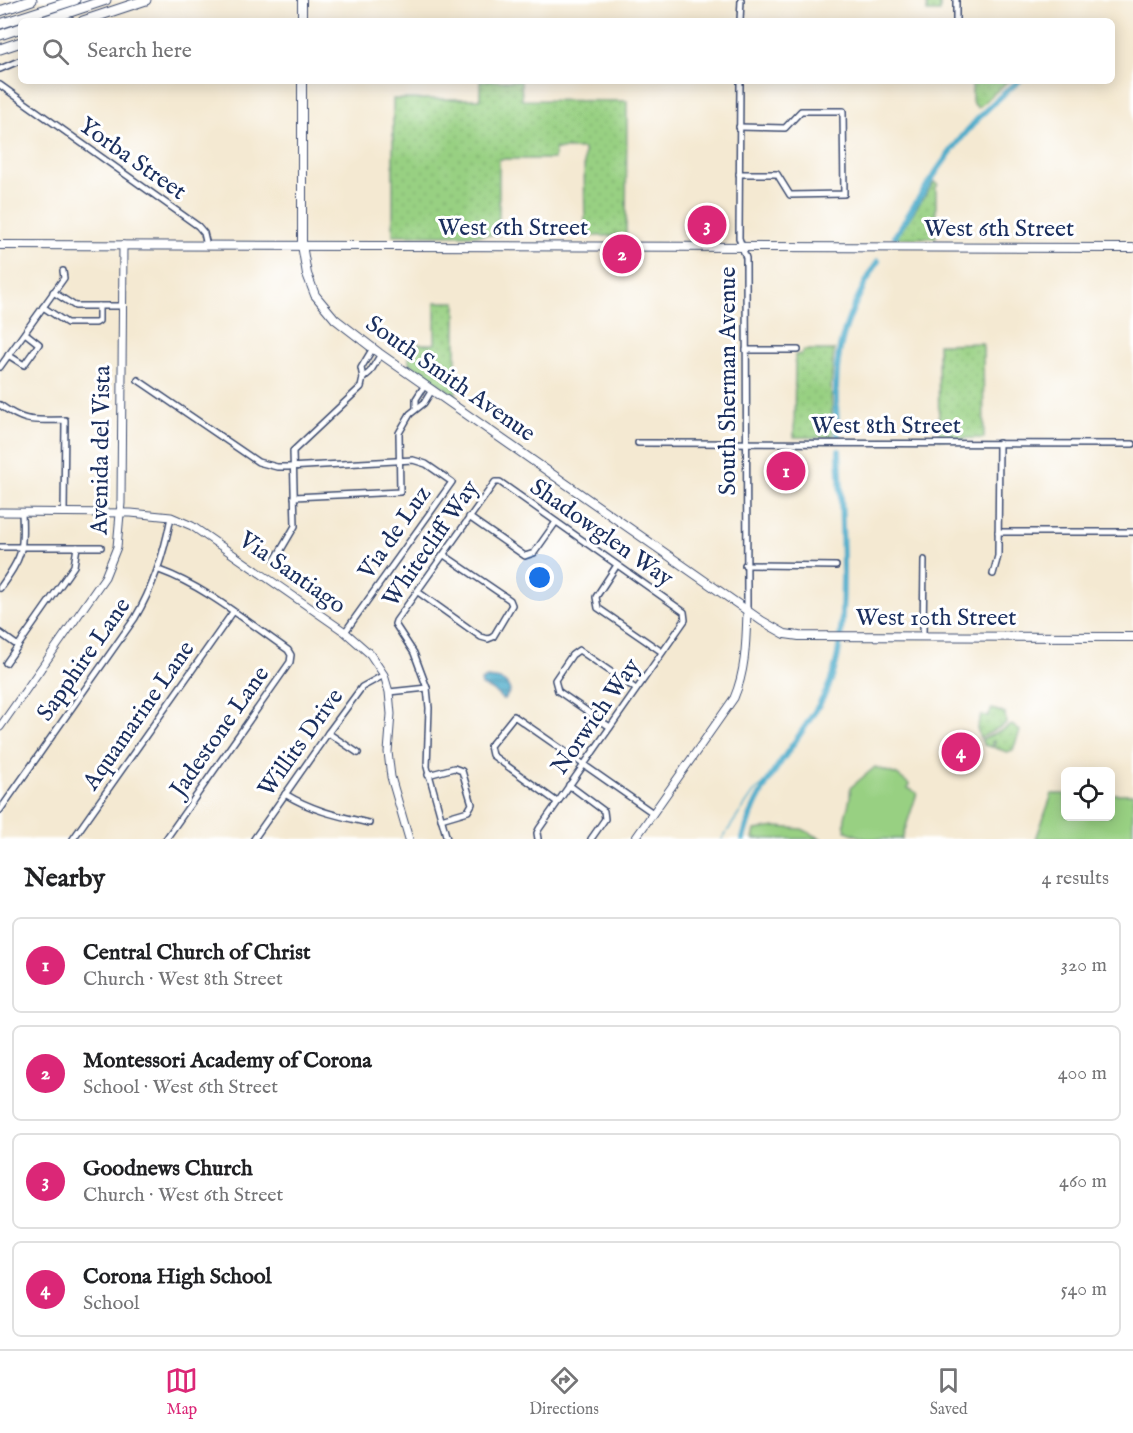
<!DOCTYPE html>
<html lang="en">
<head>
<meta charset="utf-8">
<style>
	body { margin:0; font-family:"IM FELL English",serif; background:#f2f2f2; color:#202124 }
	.controls { position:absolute; right:18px; bottom:18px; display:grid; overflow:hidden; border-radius:9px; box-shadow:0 3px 15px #0003 }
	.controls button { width:54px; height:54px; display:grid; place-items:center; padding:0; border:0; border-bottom:2px solid #e0e0e0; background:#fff; color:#202124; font:30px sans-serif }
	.you { position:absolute; left:540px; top:578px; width:21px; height:21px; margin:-15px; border:4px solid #fff; border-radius:50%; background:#1a73e8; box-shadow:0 0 0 9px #1a73e833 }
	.badge { display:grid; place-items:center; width:39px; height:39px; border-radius:50%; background:#db2777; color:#fff; font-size:20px; font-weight:700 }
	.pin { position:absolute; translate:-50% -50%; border:3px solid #fff; box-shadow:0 2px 6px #0006 }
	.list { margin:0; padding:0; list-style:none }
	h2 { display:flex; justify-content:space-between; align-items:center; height:78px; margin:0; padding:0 24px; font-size:26px }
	h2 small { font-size:20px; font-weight:400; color:#757577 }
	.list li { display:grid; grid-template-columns:39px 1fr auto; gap:18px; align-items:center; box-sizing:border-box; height:96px; margin:0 12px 12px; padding:0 12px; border:2px solid #e0e0e0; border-radius:9px }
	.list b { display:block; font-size:22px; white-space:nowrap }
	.list p { margin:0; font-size:20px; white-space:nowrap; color:#757577 }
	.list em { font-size:20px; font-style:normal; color:#757577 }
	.icon { flex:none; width:33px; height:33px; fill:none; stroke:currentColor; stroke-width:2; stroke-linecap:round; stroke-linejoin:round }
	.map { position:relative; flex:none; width:1133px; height:839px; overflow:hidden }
	.search { position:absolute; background:#fff; box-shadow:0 3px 15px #0003; left:18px; right:18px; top:18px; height:66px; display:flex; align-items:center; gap:15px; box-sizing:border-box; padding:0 21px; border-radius:9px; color:#757577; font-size:22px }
	.sheet { height:510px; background:#fff }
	nav { display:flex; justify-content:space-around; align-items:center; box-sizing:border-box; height:84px; border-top:2px solid #e0e0e0; background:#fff; font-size:16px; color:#757577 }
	nav a { display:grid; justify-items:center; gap:3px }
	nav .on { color:#db2777 }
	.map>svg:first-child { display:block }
	.grass { fill:url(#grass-dots); stroke:#5a8070; stroke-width:1.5 }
	.pitch { fill:#98d082; stroke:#5a8070; stroke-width:1.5 }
	.water { fill:url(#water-rules); stroke:#326c94; stroke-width:1.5 }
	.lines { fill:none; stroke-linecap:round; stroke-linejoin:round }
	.stream { stroke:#4aaac9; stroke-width:1.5 }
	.canal { stroke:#4aaac9; stroke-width:6 }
	.minor-casing { stroke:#3c4b6f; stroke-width:8 }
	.tertiary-casing { stroke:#3c4b6f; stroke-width:9 }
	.secondary-casing { stroke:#3c4b6f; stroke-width:10 }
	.primary-casing { stroke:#3c4b6f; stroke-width:10 }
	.motorway-casing { stroke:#3c4b6f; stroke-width:11 }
	.minor { stroke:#fff; stroke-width:5 }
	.tertiary { stroke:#fff; stroke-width:7 }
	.secondary { stroke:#fff; stroke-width:8 }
	.primary { stroke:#fff; stroke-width:8 }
	.motorway { stroke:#fff; stroke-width:9 }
	.labels { text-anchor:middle; stroke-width:6; stroke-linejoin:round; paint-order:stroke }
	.street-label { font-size:24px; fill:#1b2f5e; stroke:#fff }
</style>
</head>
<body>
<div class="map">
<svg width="1133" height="839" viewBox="0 0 1133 839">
	<defs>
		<pattern id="grass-dots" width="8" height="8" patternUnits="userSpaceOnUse" patternTransform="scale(1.5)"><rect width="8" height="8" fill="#98d082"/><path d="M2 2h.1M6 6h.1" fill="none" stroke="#82b373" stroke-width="1.8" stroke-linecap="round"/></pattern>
		<pattern id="water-rules" width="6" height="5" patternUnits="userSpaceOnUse" patternTransform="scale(1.5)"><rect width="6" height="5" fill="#4aaac9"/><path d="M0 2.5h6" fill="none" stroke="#3d8ba6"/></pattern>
	</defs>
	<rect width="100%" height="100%" fill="#fff"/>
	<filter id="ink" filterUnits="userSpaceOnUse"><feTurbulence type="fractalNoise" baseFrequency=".0167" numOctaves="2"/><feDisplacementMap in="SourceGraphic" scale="12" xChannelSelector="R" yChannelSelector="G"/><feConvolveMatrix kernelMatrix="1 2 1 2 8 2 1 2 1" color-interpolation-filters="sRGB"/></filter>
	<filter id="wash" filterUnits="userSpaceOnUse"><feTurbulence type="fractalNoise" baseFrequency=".008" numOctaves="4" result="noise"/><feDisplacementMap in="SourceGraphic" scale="24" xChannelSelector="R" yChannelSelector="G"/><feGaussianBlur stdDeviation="1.35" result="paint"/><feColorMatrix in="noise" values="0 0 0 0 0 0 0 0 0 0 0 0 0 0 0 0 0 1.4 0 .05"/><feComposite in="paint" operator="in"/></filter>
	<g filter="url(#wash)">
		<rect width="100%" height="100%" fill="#f4e9d2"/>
		<!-- grass -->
		<g class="grass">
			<rect x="927" y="0" width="13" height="12"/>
			<path d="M 480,81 L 521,81 L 522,100 L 627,101 L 626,236 L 585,236 L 584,149 L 555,149 L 554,159 L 499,159 L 499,235 L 393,235 L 393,99 L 480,99 Z"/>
			<path d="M 972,81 L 1008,81 L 978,108 L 972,102 Z"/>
			<path d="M 934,182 L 938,184 L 936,188 L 936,238 L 896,238 Z"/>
			<path d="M 435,302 L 456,302 L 456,396 L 409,363 L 409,344 L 435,344 Z"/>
			<path d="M 982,343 L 983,344 L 984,438 L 939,439 L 938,344 Z"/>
			<path d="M 804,350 L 834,350 L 831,387 L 833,438 L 794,437 L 795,355 L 802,354 Z"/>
			<path d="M 992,709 L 1005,713 L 1006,724 L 980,738 L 977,728 L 981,715 L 988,716 Z"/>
			<path d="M 1012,725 L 1020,731 L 1013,750 L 1007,752 L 993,747 L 995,744 L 994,741 L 992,742 L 992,747 L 984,745 L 981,740 Z"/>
		</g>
		<!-- pitch -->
		<g class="pitch">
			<path d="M 875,767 L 897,775 L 909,784 L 908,788 L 917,793 L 902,839 L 866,839 L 846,831 C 840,818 853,804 850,788 Z"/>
			<path d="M 1052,794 L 1065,794 L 1066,816 L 1110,816 L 1111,794 L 1133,794 L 1133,839 L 1036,839 Z"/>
			<path d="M 776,827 L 802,829 L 822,839 L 753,839 L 755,830 Z"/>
		</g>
		<!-- water -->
		<path class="water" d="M 487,678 C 497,679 507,679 510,691 L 505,699 L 502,699 L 494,691 L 482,686 L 481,681 Z"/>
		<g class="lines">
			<!-- stream -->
			<path class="stream" d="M 722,839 L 754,792 L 767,782"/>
			<!-- canal -->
			<g class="canal">
				<path d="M 895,236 C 920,197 944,156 975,122 C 988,107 1003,94 1019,81"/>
				<path d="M 838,436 C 831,361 839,326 878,261"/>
				<path d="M 743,839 C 757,781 800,743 826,692 C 843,657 842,618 843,579 C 843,536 841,494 839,451"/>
			</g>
		</g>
	</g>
	<g filter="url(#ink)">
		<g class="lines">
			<defs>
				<g id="minor">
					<path d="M 740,21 L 741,0"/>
					<path d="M 956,21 L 956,0"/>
					<path d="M 0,69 L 21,60"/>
					<path d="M 740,81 L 739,238 L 746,258 L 747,611"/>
					<path d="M 0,85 L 198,226 L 204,233 L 207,246"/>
					<path d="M 739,127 L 785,128 L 801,111 L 843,111 L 844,194 L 790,195 L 777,174 L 739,174"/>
					<path d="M 53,292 L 75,306 L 122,306"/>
					<path d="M 43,307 L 67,323 L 96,323 L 99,321 L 99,306"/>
					<path d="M 746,350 L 798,350"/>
					<path d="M 8,355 L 24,365 L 39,344 L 25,333"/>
					<path d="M 0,367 L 64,278 L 63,271"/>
					<path d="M 363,378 L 370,372 L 381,354"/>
					<path d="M 138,380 L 258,462 L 277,467 L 288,467 L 413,460 L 426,464 L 452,482 L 345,632"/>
					<path d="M 0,405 C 27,424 33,420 65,420 L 64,513"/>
					<path d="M 416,408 L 416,399 L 425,385"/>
					<path d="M 638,443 L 1133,444"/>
					<path d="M 294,497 L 400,492 L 399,433 L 410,414 L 424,403 L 432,390"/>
					<path d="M 469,517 L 525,556 L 534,553 L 556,522"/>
					<path d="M 998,532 L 1133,532"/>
					<path d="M 0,547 L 101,547"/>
					<path d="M 275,560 L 295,526 L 293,451 L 361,387 L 363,378 L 361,368 L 373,348"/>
					<path d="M 617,565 L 596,597 L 598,608 L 662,652"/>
					<path d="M 745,565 L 836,566"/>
					<path d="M 159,570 C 206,587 246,621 288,650 L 291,655 L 290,662 L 166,839"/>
					<path d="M 993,574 L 998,556 L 999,443"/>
					<path d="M 0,588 C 22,557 24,552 22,513"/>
					<path d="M 418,592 L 481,637 L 488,639 L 493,637 L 512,605 L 510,600 L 444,555"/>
					<path d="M 0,633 L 18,646"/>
					<path d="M 923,636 L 924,560"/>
					<path d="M 6,663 L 74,566 L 77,547"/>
					<path d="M 389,692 L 427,688"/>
					<path d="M 610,727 L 558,691 L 555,680 L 572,655 L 579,650 L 636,689"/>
					<path d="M 328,733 L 358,753"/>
					<path d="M 428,775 L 454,768 L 462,771 L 472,804 L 468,811 L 441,819"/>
					<path d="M 569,785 L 604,811 L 605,819 L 591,839"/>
					<path d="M 285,794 C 313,811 338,816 369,823"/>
					<path d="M 557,802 L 492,755 L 490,746 L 514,716 L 653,813"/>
					<path d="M 0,810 L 135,618 C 154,586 164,554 171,517"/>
					<path d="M 73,839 L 233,612"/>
					<path d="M 254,839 L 328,733 L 362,687 L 384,675"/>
					<path d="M 447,839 L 427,767 L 429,708 L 427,688 L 414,653 L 395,624 L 396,621 L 495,482 L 500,482 L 684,612 L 685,620 L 539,829 L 537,833 L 538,839"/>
				</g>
				<g id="tertiary">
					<path d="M 0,512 L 131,513 L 171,517 L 192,526 L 345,632 L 370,654 L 384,675 L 389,692 L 391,714 L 388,752 L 391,777 L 409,839"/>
					<path d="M 0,727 L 105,577 L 117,547 L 121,503 L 123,245"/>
					<path d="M 635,839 L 734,698 C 746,670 746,641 747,611"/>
				</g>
				<g id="secondary">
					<path d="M 302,21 L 302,0"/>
					<path d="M 302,81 L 302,245 L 307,274 L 315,295 L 335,319 L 379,353 L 762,621 L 785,634 L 799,636 L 1133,637"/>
				</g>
				<path id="primary" d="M 0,245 L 1133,248"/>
				<g id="motorway">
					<path d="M 0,11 L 32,0"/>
					<path d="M 43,21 L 106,0"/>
					<path d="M 83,21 L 146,0"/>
					<path d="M 0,24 L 75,0"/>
					<path d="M 0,35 L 21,28"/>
					<path d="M 0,49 L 21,42"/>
				</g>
			</defs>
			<!-- minor casing -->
			<use href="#minor" class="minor-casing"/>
			<!-- tertiary casing -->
			<use href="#tertiary" class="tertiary-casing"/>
			<!-- secondary casing -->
			<use href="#secondary" class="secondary-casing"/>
			<!-- primary casing -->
			<use href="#primary" class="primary-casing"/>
			<!-- motorway casing -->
			<use href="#motorway" class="motorway-casing"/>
			<!-- minor -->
			<use href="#minor" class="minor"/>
			<!-- tertiary -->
			<use href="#tertiary" class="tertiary"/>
			<!-- secondary -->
			<use href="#secondary" class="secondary"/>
			<!-- primary -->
			<use href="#primary" class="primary"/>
			<!-- motorway -->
			<use href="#motorway" class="motorway"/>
		</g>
	</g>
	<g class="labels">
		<!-- street labels -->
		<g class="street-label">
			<text transform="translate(133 158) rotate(35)" y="8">Yorba Street</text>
			<text x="513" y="235">West 6th Street</text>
			<text x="999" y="236">West 6th Street</text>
			<text transform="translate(451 378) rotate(35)" y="8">South Smith Avenue</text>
			<text transform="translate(727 381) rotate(-90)" y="8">South Sherman Avenue</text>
			<text x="886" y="433">West 8th Street</text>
			<text transform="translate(100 450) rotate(-89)" y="8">Avenida del Vista</text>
			<text transform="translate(394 532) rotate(-55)" y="8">Via de Luz</text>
			<text transform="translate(602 532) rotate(35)" y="8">Shadowglen Way</text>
			<text transform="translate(430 543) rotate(-55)" y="8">Whitecliff Way</text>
			<text transform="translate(293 572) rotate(35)" y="8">Via Santiago</text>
			<text x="936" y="625">West 10th Street</text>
			<text transform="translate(83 659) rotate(-55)" y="8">Sapphire Lane</text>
			<text transform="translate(138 715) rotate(-55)" y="8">Aquamarine Lane</text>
			<text transform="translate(595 716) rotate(-55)" y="8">Norwich Way</text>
			<text transform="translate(219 731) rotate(-55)" y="8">Jadestone Lane</text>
			<text transform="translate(300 742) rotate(-54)" y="8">Willits Drive</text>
		</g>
	</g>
</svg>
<div class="controls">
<button><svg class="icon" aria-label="locate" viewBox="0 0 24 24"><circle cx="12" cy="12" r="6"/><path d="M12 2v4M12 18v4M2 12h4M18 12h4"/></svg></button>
</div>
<div class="you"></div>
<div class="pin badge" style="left:786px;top:471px">1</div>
<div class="pin badge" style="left:622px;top:254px">2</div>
<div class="pin badge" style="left:707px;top:225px">3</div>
<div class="pin badge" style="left:961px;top:752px">4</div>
<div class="search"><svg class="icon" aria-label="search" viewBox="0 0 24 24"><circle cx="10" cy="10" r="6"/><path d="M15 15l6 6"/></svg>Search here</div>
</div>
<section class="sheet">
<h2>Nearby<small>4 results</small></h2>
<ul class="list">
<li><span class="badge">1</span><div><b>Central Church of Christ</b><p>Church · West 8th Street</p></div><em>320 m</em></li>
<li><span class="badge">2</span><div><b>Montessori Academy of Corona</b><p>School · West 6th Street</p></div><em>400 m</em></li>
<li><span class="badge">3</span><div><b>Goodnews Church</b><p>Church · West 6th Street</p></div><em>460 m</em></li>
<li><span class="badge">4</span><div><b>Corona High School</b><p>School</p></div><em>540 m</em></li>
</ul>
</section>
<nav>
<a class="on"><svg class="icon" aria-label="map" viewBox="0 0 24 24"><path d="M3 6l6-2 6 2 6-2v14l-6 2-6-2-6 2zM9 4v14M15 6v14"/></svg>Map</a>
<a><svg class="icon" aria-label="directions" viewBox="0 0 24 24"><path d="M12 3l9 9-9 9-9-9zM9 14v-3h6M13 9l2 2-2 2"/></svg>Directions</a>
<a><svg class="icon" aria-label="saved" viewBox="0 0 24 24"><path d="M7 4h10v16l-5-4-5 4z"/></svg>Saved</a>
</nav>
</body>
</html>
